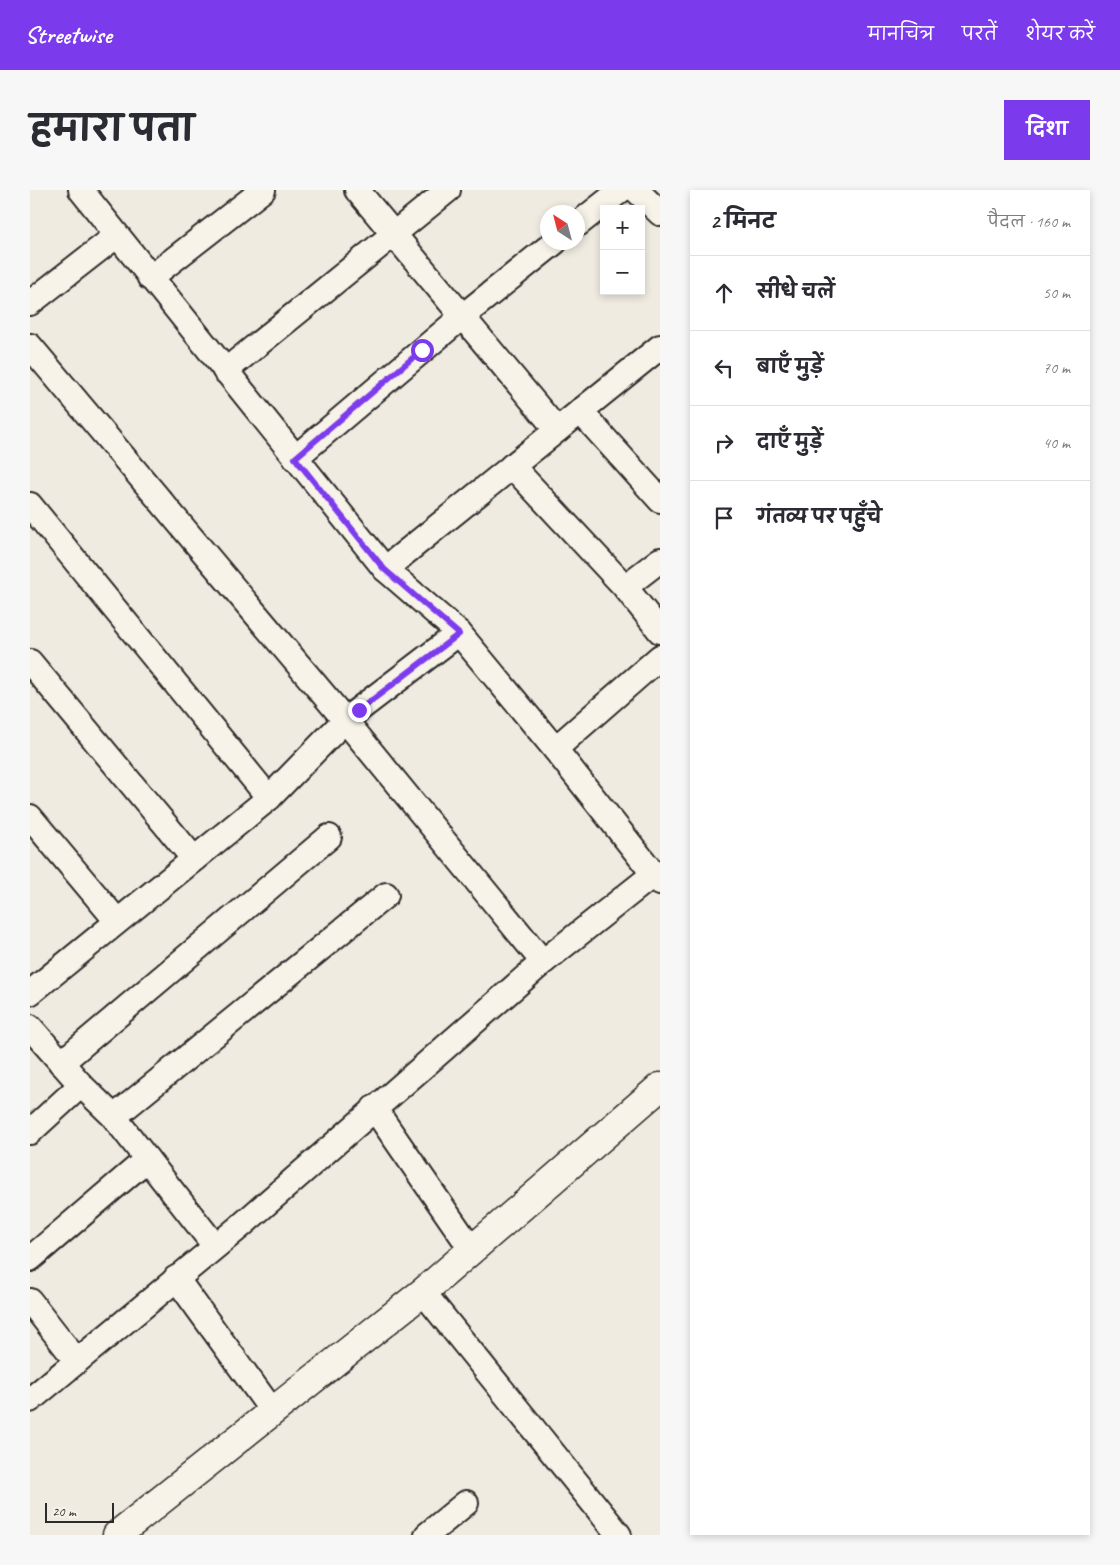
<!DOCTYPE html>
<html lang="hi">
<head>
<meta charset="utf-8">
<style>
	body { margin:0; font-family:Caveat,"Playpen Sans Deva",sans-serif; background:#f7f7f7; color:#2b2b33 }
	.controls { position:absolute; right:15px; top:15px; display:grid; overflow:hidden; border-radius:0px; box-shadow:0 2px 8px #0003 }
	.controls button { width:45px; height:45px; display:grid; place-items:center; padding:0; border:0; border-bottom:1px solid #e1e1e2; background:#fff; color:#2b2b33; font:25px sans-serif }
	.compass { position:absolute; left:510px; top:15px; width:45px; height:45px; border-radius:50%; background:#fff; box-shadow:0 2px 8px #0003; rotate:324deg }
	.scale { position:absolute; left:15px; bottom:12px; width:69px; box-sizing:border-box; padding-left:5px; border:2px solid #2b2b2b; border-top:0; font-size:14px; line-height:18px; white-space:nowrap; color:#2b2b2b; -webkit-text-stroke:4px #f7f3e8; paint-order:stroke }
	.stop { position:absolute; width:15px; height:15px; margin:-11px; border:4px solid #7c3aed; border-radius:50%; background:#fff }
	.stop.end { background:#7c3aed; border-color:#fff; box-shadow:0 1px 5px #0008 }
	.list { margin:0; padding:0; list-style:none }
	h2 { display:flex; justify-content:space-between; align-items:center; height:65px; margin:0; padding:0 20px; font-size:21px }
	h2 small { font-size:16px; font-weight:400; color:#7c7c81 }
	.list li { display:grid; grid-template-columns:32px 1fr auto; gap:15px; align-items:center; box-sizing:border-box; height:75px; padding:0 20px; border-top:1px solid #e1e1e2 }
	.list b { display:block; font-size:19px; white-space:nowrap }
	.list em { font-size:16px; font-style:normal; color:#7c7c81 }
	.icon { flex:none; width:28px; height:28px; fill:none; stroke:currentColor; stroke-width:2; stroke-linecap:round; stroke-linejoin:round }
	.map { position:relative; flex:none; width:630px; height:1345px; overflow:hidden; border-radius:0px }
	header { display:flex; align-items:center; gap:30px; box-sizing:border-box; height:70px; padding:0 25px; background:#7c3aed; color:#fff }
	header strong { font-size:24px }
	nav { display:flex; gap:28px; margin-inline-start:auto; font-size:18px }
	.intro { display:flex; align-items:center; justify-content:space-between; box-sizing:border-box; height:120px; padding:0 30px }
	h1 { margin:0; font-size:35px }
	.button { padding:12px 22px; border-radius:0px; background:#7c3aed; color:#fff; font-size:18px; font-weight:700 }
	main { display:flex; gap:30px; padding:0 30px }
	aside { flex:1; background:#fff; border-radius:0px; box-shadow:0 2px 8px #0003 }
	.map>svg:first-child { display:block }
	.lines { fill:none; stroke-linecap:round; stroke-linejoin:round }
	.street-casing { stroke:#2b2b2b; stroke-width:28 }
	.secondary-casing { stroke:#2b2b2b; stroke-width:31 }
	.street { stroke:#f7f3e8; stroke-width:24 }
	.secondary { stroke:#f7f3e8; stroke-width:28 }
	.route { stroke:#7c3aed; stroke-width:6 }
</style>
</head>
<body>
<header>
<strong>Streetwise</strong>
<nav><a>मानचित्र</a><a>परतें</a><a>शेयर करें</a></nav>
</header>
<div class="intro"><h1>हमारा पता</h1><a class="button">दिशा</a></div>
<main>
<div class="map">
<svg width="630" height="1345" viewBox="0 0 630 1345">
	<rect width="100%" height="100%" fill="#efebe0"/>
	<filter id="ink" filterUnits="userSpaceOnUse"><feTurbulence type="fractalNoise" baseFrequency=".02" numOctaves="2"/><feDisplacementMap in="SourceGraphic" scale="10" xChannelSelector="R" yChannelSelector="G"/><feConvolveMatrix kernelMatrix="1 2 1 2 8 2 1 2 1" color-interpolation-filters="sRGB"/></filter>
	<g filter="url(#ink)">
		<g class="lines">
			<defs>
				<g id="street">
					<path d="M 51,0 L 355,379 L 429,443 L 525,559 L 630,692"/>
					<path d="M 327,0 L 527,240"/>
					<path d="M 606,0 L 630,23"/>
					<path d="M 548,34 L 591,0"/>
					<path d="M 120,88 L 233,0"/>
					<path d="M 0,113 L 86,46"/>
					<path d="M 0,156 L 315,530 L 513,772"/>
					<path d="M 195,181 L 418,0"/>
					<path d="M 550,221 L 630,310"/>
					<path d="M 265,268 L 434,125 L 525,52"/>
					<path d="M 482,276 L 595,397 L 630,441"/>
					<path d="M 0,315 L 239,608"/>
					<path d="M 355,379 L 630,157"/>
					<path d="M 595,397 L 630,370"/>
					<path d="M 0,472 L 164,669"/>
					<path d="M 525,559 L 630,467"/>
					<path d="M 0,627 L 87,731"/>
					<path d="M 0,803 L 239,608 L 315,530 L 429,443"/>
					<path d="M 0,837 L 51,895 L 84,927 L 185,1056"/>
					<path d="M 31,873 L 299,647"/>
					<path d="M 344,918 L 442,1060"/>
					<path d="M 84,927 L 356,705"/>
					<path d="M 0,942 L 51,895"/>
					<path d="M 0,1069 L 117,969"/>
					<path d="M 146,1088 L 243,1222"/>
					<path d="M 393,1102 L 589,1345"/>
					<path d="M 0,1111 L 46,1170"/>
					<path d="M 0,1210 L 213,1034 L 513,772 L 624,684"/>
					<path d="M 397,1345 L 436,1313"/>
				</g>
				<path id="secondary" d="M 87,1345 L 393,1102 L 630,897"/>
			</defs>
			<!-- street casing -->
			<use href="#street" class="street-casing"/>
			<!-- secondary casing -->
			<use href="#secondary" class="secondary-casing"/>
			<!-- street -->
			<use href="#street" class="street"/>
			<!-- secondary -->
			<use href="#secondary" class="secondary"/>
		</g>
	</g>
	<g class="lines" filter="url(#ink)">
		<!-- route -->
		<path class="route" d="M 329,520 L 429,444 L 354,379 L 265,268 L 392,160"/>
	</g>
</svg>
<div class="controls">
<button>+</button>
<button>−</button>
</div>
<svg class="compass" viewBox="-18 -18 36 36"><path d="M0-13l5 13h-10z" fill="#e53935"/><path d="M0 13l5-13h-10z" fill="#7c7c81"/></svg>
<div class="scale">20 m</div>
<div class="stop" style="left:392px;top:160px"></div>
<div class="stop end" style="left:329px;top:520px"></div>
</div>
<aside>
<h2>2 मिनट<small>पैदल · 160 m</small></h2>
<ul class="list">
<li><svg class="icon" aria-label="ahead" viewBox="0 0 24 24"><path d="M12 20V5M6 11l6-6 6 6"/></svg><div><b>सीधे चलें</b></div><em>50 m</em></li>
<li><svg class="icon" aria-label="left" viewBox="0 0 24 24"><path d="M17 20v-9H6M10 6l-5 5 5 5"/></svg><div><b>बाएँ मुड़ें</b></div><em>70 m</em></li>
<li><svg class="icon" aria-label="right" viewBox="0 0 24 24"><path d="M7 20v-9h11M14 6l5 5-5 5"/></svg><div><b>दाएँ मुड़ें</b></div><em>40 m</em></li>
<li><svg class="icon" aria-label="arrive" viewBox="0 0 24 24"><path d="M6 21V4h12l-3 4 3 4H6"/></svg><div><b>गंतव्य पर पहुँचे</b></div></li>
</ul>
</aside>
</main>
</body>
</html>
